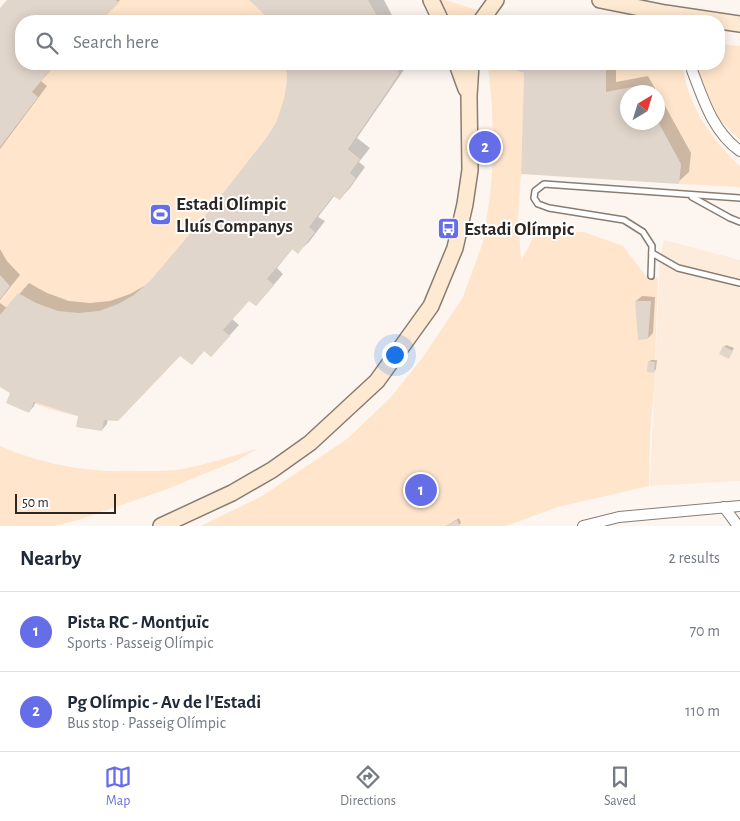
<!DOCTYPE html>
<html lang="en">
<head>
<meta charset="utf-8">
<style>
	body { margin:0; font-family:"Alegreya Sans",sans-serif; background:#f2f2f3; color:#1f2937 }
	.compass { position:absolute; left:620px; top:85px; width:45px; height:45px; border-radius:50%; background:#fff; box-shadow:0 2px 12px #0003; rotate:38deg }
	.scale { position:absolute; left:15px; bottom:12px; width:101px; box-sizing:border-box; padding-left:5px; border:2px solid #2c2723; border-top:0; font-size:14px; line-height:18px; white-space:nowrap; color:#2c2723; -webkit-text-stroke:4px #fff; paint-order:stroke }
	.you { position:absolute; left:394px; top:354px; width:18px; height:18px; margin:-12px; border:4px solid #fff; border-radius:50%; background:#1a73e8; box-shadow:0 0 0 8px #1a73e833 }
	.badge { display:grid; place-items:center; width:32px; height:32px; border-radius:50%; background:#666ee7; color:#fff; font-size:16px; font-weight:700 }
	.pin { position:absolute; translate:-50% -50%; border:2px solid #fff; box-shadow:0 1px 5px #0006 }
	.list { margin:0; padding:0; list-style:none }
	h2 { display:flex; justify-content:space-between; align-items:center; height:65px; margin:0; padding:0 20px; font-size:21px }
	h2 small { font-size:16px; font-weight:400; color:#747a83 }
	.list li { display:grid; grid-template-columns:32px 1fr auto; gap:15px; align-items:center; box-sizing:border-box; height:80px; padding:0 20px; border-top:1px solid #e0e1e3 }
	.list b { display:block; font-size:19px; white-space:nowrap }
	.list p { margin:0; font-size:16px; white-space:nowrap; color:#747a83 }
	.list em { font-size:16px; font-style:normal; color:#747a83 }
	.icon { flex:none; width:28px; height:28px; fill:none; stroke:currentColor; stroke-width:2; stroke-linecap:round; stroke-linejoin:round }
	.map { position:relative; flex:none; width:740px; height:526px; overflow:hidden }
	.search { position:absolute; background:#fff; box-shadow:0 2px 12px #0003; left:15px; right:15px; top:15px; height:55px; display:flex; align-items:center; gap:12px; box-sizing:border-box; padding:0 18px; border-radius:20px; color:#747a83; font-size:19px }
	.sheet { height:225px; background:#fff }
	nav { display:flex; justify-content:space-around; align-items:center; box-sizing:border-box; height:70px; border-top:1px solid #e0e1e3; background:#fff; font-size:14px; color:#747a83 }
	nav a { display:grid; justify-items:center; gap:2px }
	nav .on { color:#666ee7 }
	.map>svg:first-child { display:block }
	.built { fill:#fdebdb }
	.green { fill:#ffe5cc }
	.shadow { fill:#0003 }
	.building { fill:#e1d6cb }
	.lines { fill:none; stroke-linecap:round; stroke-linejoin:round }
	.lane-casing { stroke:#887d73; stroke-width:8 }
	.street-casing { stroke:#887d73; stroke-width:12 }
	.secondary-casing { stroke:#887d73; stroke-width:18 }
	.lane { stroke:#fff; stroke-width:5 }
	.street { stroke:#fff; stroke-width:10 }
	.secondary { stroke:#fee9d2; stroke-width:15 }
	.labels { text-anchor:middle; stroke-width:4; stroke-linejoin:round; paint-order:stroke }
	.poi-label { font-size:19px; font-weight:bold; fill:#2c2723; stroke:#fff; text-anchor:start }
</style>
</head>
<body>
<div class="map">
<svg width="740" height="526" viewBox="0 0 740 526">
	<rect width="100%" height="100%" fill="#fdf6f0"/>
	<!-- built -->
	<path class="built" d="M 664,240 L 740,260 L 740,481 L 650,486 L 660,259 Z"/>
	<!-- green -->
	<g class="green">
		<path d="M 7,0 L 368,0 L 380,21 L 21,21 L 21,64 L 396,64 L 399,74 L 348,148 L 360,159 L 350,173 L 356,178 L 340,200 L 333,196 L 309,227 L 315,232 L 298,254 L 292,249 L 267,279 L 274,285 L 256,306 L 249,301 L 223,330 L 230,336 L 211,357 L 204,351 L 192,365 L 180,356 L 118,421 C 78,419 35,408 0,387 L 0,8 Z"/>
		<path d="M 439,0 L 445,0 L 481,11 C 465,26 445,23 439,0 Z"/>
		<path d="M 719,44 L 740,46 L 740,139 C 716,121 702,93 698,64 L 719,64 Z"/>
		<path d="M 488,64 L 515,64 L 515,70 L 524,73 L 521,174 L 518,217 L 521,261 L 536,232 L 584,232 L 623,246 L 645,275 L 658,278 L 654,389 L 650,433 L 649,486 L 558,507 L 506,526 L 201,526 L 262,496 L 347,439 L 391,397 L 423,357 L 463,297 L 483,242 L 490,195 L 493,160 L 492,107 Z"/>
		<path d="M 583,64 L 682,64 C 689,107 706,130 735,162 L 740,166 L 740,187 L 679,184 L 681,164 L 658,121 L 658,92 L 641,92 L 637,86 L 606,92 L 606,65 Z"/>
		<path d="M 0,446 C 47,466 91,473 142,471 C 153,471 165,471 176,470 C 204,465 231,457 258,448 L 238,460 L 165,490 L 78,520 L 55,526 L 0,526 Z"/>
	</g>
	<!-- shadow -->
	<g class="shadow">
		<path d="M 8,0 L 120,0 L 100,21 L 21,21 L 21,64 L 56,64 L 41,81 L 47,86 L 0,149 L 0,10 Z"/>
		<path d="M 252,0 L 384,0 L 395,21 L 271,21 L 265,13 Z"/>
		<path d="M 286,64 L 408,64 L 357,138 L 370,148 L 359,162 L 365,167 L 350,188 L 340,199 L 335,195 L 318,217 L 325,221 L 309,242 L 298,252 L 293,248 L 277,268 L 283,274 L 266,294 L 256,305 L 249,300 L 232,319 L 239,325 L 221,345 L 180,354 L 108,418 L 107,424 L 102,430 L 81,415 L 36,401 L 34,406 L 29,412 L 13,393 L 0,386 L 0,303 L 7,308 L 29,283 L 47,293 L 69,301 L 90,303 L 110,301 L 130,294 L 146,285 L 156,276 L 211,211 L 268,138 L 282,112 L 288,79 Z"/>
		<path d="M 517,64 L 616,64 L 616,82 L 648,76 L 657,92 L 628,92 L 628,122 L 658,122 L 658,93 L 691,153 L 689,172 L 678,182 L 525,72 L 516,70 Z"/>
		<path d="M 0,249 L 7,261 L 20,275 L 0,300 Z"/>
		<path d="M 642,296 L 655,297 L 653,333 L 648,338 L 636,301 Z"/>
		<path d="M 726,345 L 734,348 L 729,357 L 724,347 Z"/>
		<path d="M 651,360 L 657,360 L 656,369 L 654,372 L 649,362 Z"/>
		<path d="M 459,518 L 461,523 L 459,525 L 446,526 Z"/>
	</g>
	<!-- building -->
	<g class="building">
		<path d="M 7,0 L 116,0 L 119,3 L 100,21 L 21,21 L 21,64 L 55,64 L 32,92 L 38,97 L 0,147 L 0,8 Z"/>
		<path d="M 249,0 L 368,0 L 380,21 L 269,21 L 264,14 Z"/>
		<path d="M 286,64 L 396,64 L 399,74 L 348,149 L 360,159 L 350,173 L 356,178 L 340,200 L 333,196 L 309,227 L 315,232 L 298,254 L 292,249 L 267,279 L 274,285 L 256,306 L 249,301 L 223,330 L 230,336 L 211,357 L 204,351 L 192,365 L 180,356 L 118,421 L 104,420 L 102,431 L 76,427 L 78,416 L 34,402 L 29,413 L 6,403 L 10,393 L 0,387 L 0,315 L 18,293 L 36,303 L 58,311 L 79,313 L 99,311 L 118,304 L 134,295 L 150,281 L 210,210 L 267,137 L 276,123 L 285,96 L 287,79 Z"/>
		<path d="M 515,64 L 546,64 L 562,68 L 566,64 L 606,65 L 606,92 L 638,86 L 641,92 L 628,92 L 628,122 L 658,122 L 681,164 L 679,184 L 521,174 L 524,73 L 515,70 Z"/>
		<path d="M 0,275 L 10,286 L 0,299 Z"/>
		<path d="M 635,301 L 651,301 L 648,339 L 638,340 Z"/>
		<path d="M 723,346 L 733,351 L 729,359 L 719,354 Z"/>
		<path d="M 648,361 L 655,362 L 654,373 L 647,372 Z"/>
		<path d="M 457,520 L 460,526 L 445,526 Z"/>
	</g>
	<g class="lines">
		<defs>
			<g id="lane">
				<path d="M 692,197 L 730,218 L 740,222"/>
				<path d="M 652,253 L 678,268 L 740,283"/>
				<path d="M 651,276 L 652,246 L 643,232 L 624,220 L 549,208 L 538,204 L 534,198 L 535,191 L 544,184 L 740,198"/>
			</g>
			<g id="street">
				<path d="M 692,64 L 692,70 C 703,99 713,132 740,151"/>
				<path d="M 724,507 L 738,526"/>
				<path d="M 583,526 L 619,517 L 740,506"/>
			</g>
			<g id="secondary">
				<path d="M 431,0 L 441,21"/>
				<path d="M 600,0 L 665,13 L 740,24"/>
				<path d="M 481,21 L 496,0"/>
				<path d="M 457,64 L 466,89"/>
				<path d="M 161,526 L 232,493 L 272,470 L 310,443 L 377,381 L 431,306 L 455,248 L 465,204 L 470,170 L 469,96 L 471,64"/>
			</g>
		</defs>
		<!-- lane casing -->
		<use href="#lane" class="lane-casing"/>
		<!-- street casing -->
		<use href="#street" class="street-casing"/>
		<!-- secondary casing -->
		<use href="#secondary" class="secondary-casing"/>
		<!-- lane -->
		<use href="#lane" class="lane"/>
		<!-- street -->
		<use href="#street" class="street"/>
		<!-- secondary -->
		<use href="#secondary" class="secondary"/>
	</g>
	<!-- icons -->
	<defs>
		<symbol id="stadium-square" viewBox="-11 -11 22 22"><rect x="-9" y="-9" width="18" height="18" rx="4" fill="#666ee7" stroke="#fff"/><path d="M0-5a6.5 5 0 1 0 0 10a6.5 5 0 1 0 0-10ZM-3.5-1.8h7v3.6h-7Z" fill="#fff"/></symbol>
		<symbol id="bus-square" viewBox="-11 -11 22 22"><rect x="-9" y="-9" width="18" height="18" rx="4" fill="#666ee7" stroke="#fff"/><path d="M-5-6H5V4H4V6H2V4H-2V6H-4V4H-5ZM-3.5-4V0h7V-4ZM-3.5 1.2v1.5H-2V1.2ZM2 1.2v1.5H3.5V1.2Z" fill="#fff"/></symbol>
	</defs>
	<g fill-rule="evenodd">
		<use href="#stadium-square" x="148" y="202" width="25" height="25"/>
		<use href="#bus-square" x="436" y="216" width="25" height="25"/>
	</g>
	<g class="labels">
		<!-- poi labels -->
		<g class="poi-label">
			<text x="176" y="210">Estadi Olímpic<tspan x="176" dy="22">Lluís Companys</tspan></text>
			<text x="464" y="235">Estadi Olímpic</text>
		</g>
	</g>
</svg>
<svg class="compass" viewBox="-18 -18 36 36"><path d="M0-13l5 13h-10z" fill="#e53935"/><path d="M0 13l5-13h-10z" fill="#747a83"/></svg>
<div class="scale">50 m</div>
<div class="you"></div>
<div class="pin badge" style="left:421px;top:490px">1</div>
<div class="pin badge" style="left:485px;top:147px">2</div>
<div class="search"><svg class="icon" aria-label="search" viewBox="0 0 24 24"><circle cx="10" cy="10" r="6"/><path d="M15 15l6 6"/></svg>Search here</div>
</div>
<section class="sheet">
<h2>Nearby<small>2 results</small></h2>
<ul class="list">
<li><span class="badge">1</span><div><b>Pista RC - Montjuïc</b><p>Sports · Passeig Olímpic</p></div><em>70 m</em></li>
<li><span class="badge">2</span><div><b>Pg Olímpic - Av de l'Estadi</b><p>Bus stop · Passeig Olímpic</p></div><em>110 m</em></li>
</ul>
</section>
<nav>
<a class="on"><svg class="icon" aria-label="map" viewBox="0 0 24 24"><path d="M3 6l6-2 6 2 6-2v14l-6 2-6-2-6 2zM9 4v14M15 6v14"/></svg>Map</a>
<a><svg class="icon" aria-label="directions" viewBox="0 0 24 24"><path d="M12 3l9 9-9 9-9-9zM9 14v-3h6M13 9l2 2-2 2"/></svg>Directions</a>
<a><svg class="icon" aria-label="saved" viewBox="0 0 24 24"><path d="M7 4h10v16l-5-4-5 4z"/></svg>Saved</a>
</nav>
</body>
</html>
